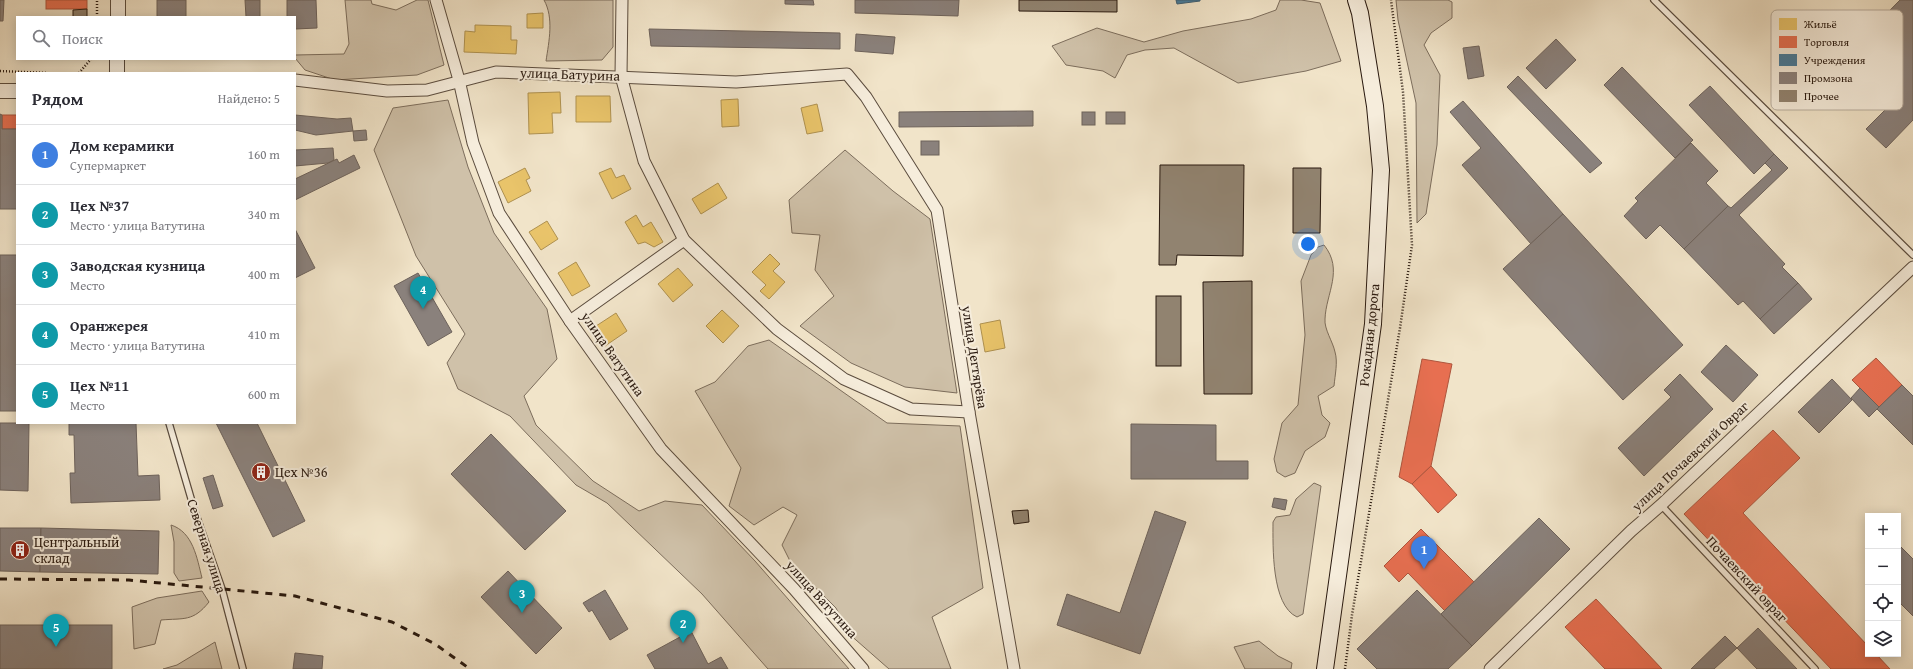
<!DOCTYPE html>
<html lang="ru">
<head>
<meta charset="utf-8">
<style>
	body { margin:0; font-family:"Gentium Book Plus",serif; background:#f2f2f3; color:#2b2b33 }
	.controls { position:absolute; right:12px; bottom:12px; display:grid; overflow:hidden; border-radius:0px; box-shadow:0 2px 10px #0003 }
	.controls button { width:36px; height:36px; display:grid; place-items:center; padding:0; border:0; border-bottom:1px solid #e1e1e2; background:#fff; color:#2b2b33; font:20px sans-serif }
	.you { position:absolute; left:1308px; top:244px; width:14px; height:14px; margin:-10px; border:3px solid #fff; border-radius:50%; background:#1a73e8; box-shadow:0 0 0 6px #1a73e833 }
	.badge { display:grid; place-items:center; width:26px; height:26px; border-radius:50%; background:#db2777; color:#fff; font-size:13px; font-weight:700 }
	.pin { position:absolute; translate:-50% -33px; filter:drop-shadow(0 1px 2px #0008) }
	.pin::after { content:''; position:absolute; top:21px; width:14px; height:12px; background:inherit; clip-path:polygon(0 0,100% 0,50% 100%) }
	.list { margin:0; padding:0; list-style:none }
	h2 { display:flex; justify-content:space-between; align-items:center; height:52px; margin:0; padding:0 16px; font-size:17px }
	h2 small { font-size:13px; font-weight:400; color:#7c7c81 }
	.list li { display:grid; grid-template-columns:26px 1fr auto; gap:12px; align-items:center; box-sizing:border-box; height:60px; padding:0 16px; border-top:1px solid #e1e1e2 }
	.list b { display:block; font-size:15px; white-space:nowrap }
	.list p { margin:0; font-size:13px; white-space:nowrap; color:#7c7c81 }
	.list em { font-size:13px; font-style:normal; color:#7c7c81 }
	.icon { flex:none; width:22px; height:22px; fill:none; stroke:currentColor; stroke-width:2; stroke-linecap:round; stroke-linejoin:round }
	.map { position:relative; flex:none; width:1913px; height:669px; overflow:hidden }
	.search { position:absolute; background:#fff; box-shadow:0 2px 10px #0003; left:16px; top:16px; width:280px; height:44px; display:flex; align-items:center; gap:10px; box-sizing:border-box; padding:0 14px; border-radius:0px; color:#7c7c81; font-size:15px }
	.panel { position:absolute; background:#fff; box-shadow:0 2px 10px #0003; left:16px; top:72px; width:280px; height:352px; border-radius:0px }
	.map>svg:first-child { display:block }
	.green { fill:#cfc1a9; stroke:#7c6d5c }
	.homes { fill:#e9c46a; stroke:#af914f }
	.shops { fill:#e76f51; stroke:#ae553d }
	.public { fill:#457b9d; stroke:#3d5e72 }
	.industry { fill:#8a817c; stroke:#6d625b }
	.building { fill:#918370; stroke:#29190f }
	.lines { fill:none; stroke-linecap:round; stroke-linejoin:round }
	.service-casing { stroke:#5b4c3e; stroke-width:8 }
	.minor-casing { stroke:#5b4c3e; stroke-width:13 }
	.tertiary-casing { stroke:#5b4c3e; stroke-width:16 }
	.secondary-casing { stroke:#29190f; stroke-width:18 }
	.path { stroke:#29190f; stroke-width:2.5; stroke-dasharray:1 2; stroke-linecap:butt }
	.service { stroke:#f6eddc; stroke-width:5.5 }
	.minor { stroke:#f6eddc; stroke-width:11 }
	.tertiary { stroke:#f6eddc; stroke-width:14 }
	.secondary { stroke:#f6eddc; stroke-width:16 }
	.rail { stroke:#29190f; stroke-width:3; stroke-dasharray:7 7; stroke-linecap:butt }
	.labels { text-anchor:middle; stroke-width:4; stroke-linejoin:round; paint-order:stroke }
	.street-label { font-size:14px; fill:#29190f; stroke:#f6eddc }
	.poi-label { font-size:14px; fill:#29190f; stroke:#f6eddc; text-anchor:start }
	.key { fill:#f6eddc; stroke:#b8ad9e; stroke-width:1 }
	.key-label { font-size:11px; fill:#29190f }
</style>
</head>
<body>
<div class="map">
<svg width="1913" height="669" viewBox="0 0 1913 669">
	<rect width="100%" height="100%" fill="#f1e4c9"/>
	<filter id="stains"><feTurbulence type="fractalNoise" baseFrequency=".005" numOctaves="4"/><feColorMatrix values="0 0 0 0 .2 0 0 0 0 .09 0 0 0 0 .02 0 0 0 .5 -.17"/></filter>
	<radialGradient id="worn" r=".72"><stop offset=".6" stop-color="#630" stop-opacity="0"/><stop offset="1" stop-color="#630" stop-opacity=".3"/></radialGradient>
	<!-- green -->
	<g class="green">
		<path d="M 345,0 L 371,0 L 372,4 L 396,10 L 417,0 L 428,0 L 444,65 L 417,75 L 335,80 L 305,70 L 295,58 L 295,55 L 344,54 L 349,44 Z"/>
		<path d="M 544,0 L 613,0 L 613,47 L 602,60 L 546,61 C 549,41 554,18 544,0 Z"/>
		<path d="M 1280,0 L 1301,0 L 1320,3 L 1341,61 L 1306,71 L 1238,83 L 1174,48 L 1145,50 L 1127,55 L 1115,78 L 1103,71 L 1066,65 L 1052,46 L 1097,28 L 1144,42 L 1183,31 L 1251,19 L 1276,10 Z"/>
		<path d="M 1396,0 L 1448,0 L 1452,2 L 1452,18 L 1431,33 L 1424,45 L 1440,75 L 1437,145 L 1426,214 L 1417,223 L 1416,103 L 1398,20 Z"/>
		<path d="M 448,100 L 468,167 L 494,233 L 547,309 L 557,359 L 524,396 L 536,425 L 593,481 L 639,511 L 665,501 L 702,505 L 755,561 L 849,669 L 768,669 L 702,594 L 607,503 L 576,485 L 510,416 L 458,389 L 447,363 L 465,334 L 416,256 L 374,150 L 393,108 Z"/>
		<path d="M 845,150 L 893,191 L 930,219 L 957,393 L 905,387 L 851,363 L 800,326 L 834,296 L 815,270 L 820,235 L 792,233 L 789,200 Z"/>
		<path d="M 1324,245 C 1344,270 1326,293 1325,319 C 1324,329 1333,342 1335,352 C 1338,362 1335,375 1334,386 L 1318,396 L 1322,415 L 1330,423 L 1325,437 L 1305,451 L 1295,473 L 1285,477 L 1277,472 L 1274,459 L 1282,423 L 1298,405 L 1305,335 L 1301,281 L 1311,255 L 1318,247 Z"/>
		<path d="M 769,340 L 887,423 L 960,426 L 983,588 L 932,617 L 951,669 L 889,669 L 848,633 L 836,608 L 820,592 L 794,569 L 782,545 L 797,515 L 783,507 L 754,525 L 729,506 L 741,468 L 695,391 L 715,382 L 748,346 Z"/>
		<path d="M 1314,483 L 1321,486 L 1303,614 L 1297,617 C 1271,605 1273,546 1273,522 L 1276,517 L 1290,515 L 1296,499 Z"/>
		<path d="M 171,525 C 193,532 197,558 202,578 L 179,581 L 174,573 L 174,542 Z"/>
		<path d="M 202,591 L 209,602 C 193,622 184,618 161,620 L 155,644 L 134,649 L 132,607 L 157,598 Z"/>
		<path d="M 1259,641 L 1278,656 L 1292,663 L 1291,669 L 1245,669 L 1234,647 Z"/>
		<path d="M 215,642 L 222,669 L 163,669 L 177,665 Z"/>
	</g>
	<!-- homes -->
	<g class="homes">
		<path d="M 543,13 L 543,28 L 527,28 L 527,14 Z"/>
		<path d="M 475,25 L 511,26 L 511,40 L 517,40 L 516,54 L 464,52 L 465,31 L 475,32 Z"/>
		<path d="M 560,92 L 561,113 L 552,113 L 553,133 L 529,134 L 528,93 Z"/>
		<path d="M 576,96 L 610,96 L 611,122 L 576,122 Z"/>
		<path d="M 738,99 L 739,126 L 722,127 L 721,100 Z"/>
		<path d="M 817,104 L 823,131 L 807,134 L 801,108 Z"/>
		<path d="M 525,168 L 530,178 L 526,180 L 531,191 L 508,203 L 498,182 Z"/>
		<path d="M 611,168 L 616,178 L 624,175 L 631,189 L 612,199 L 599,173 Z"/>
		<path d="M 718,183 L 727,198 L 701,214 L 692,199 Z"/>
		<path d="M 636,215 L 643,227 L 651,222 L 663,242 L 654,247 L 645,242 L 638,244 L 625,222 Z"/>
		<path d="M 547,221 L 558,239 L 541,250 L 529,232 Z"/>
		<path d="M 770,254 L 780,264 L 773,271 L 785,282 L 769,299 L 760,291 L 766,285 L 752,272 Z"/>
		<path d="M 576,262 L 590,286 L 572,296 L 558,273 Z"/>
		<path d="M 678,268 L 693,285 L 673,302 L 658,284 Z"/>
		<path d="M 722,310 L 739,326 L 723,343 L 706,326 Z"/>
		<path d="M 616,313 L 627,331 L 605,346 L 593,328 Z"/>
		<path d="M 1000,320 L 1005,348 L 985,352 L 980,324 Z"/>
	</g>
	<!-- shops -->
	<g class="shops">
		<rect x="46" y="0" width="41" height="9"/>
		<rect x="2" y="115" width="15" height="14"/>
		<path d="M 1876,358 L 1902,385 L 1879,407 L 1852,380 Z"/>
		<path d="M 1422,359 L 1452,364 L 1431,466 L 1412,484 L 1399,477 Z"/>
		<path d="M 1773,430 L 1800,458 L 1743,513 L 1868,646 L 1868,654 L 1876,654 L 1890,669 L 1831,669 L 1684,514 Z"/>
		<path d="M 1431,466 L 1457,495 L 1438,513 L 1412,484 Z"/>
		<path d="M 1421,529 L 1474,582 L 1445,611 L 1408,573 L 1399,582 L 1384,566 Z"/>
		<path d="M 1596,599 L 1662,669 L 1605,669 L 1565,627 Z"/>
	</g>
	<!-- public -->
	<path class="public" d="M 1176,0 L 1200,0 L 1200,1 L 1177,4 Z"/>
	<!-- industry -->
	<g class="industry">
		<path d="M 0,0 L 4,0 L 3,21 L 0,21 Z"/>
		<rect x="157" y="0" width="29" height="17"/>
		<path d="M 245,0 L 260,0 L 260,17 L 246,17 Z"/>
		<path d="M 287,0 L 316,0 L 317,28 L 295,29 L 295,17 L 287,17 Z"/>
		<path d="M 785,0 L 813,0 L 814,5 L 785,4 Z"/>
		<path d="M 855,0 L 959,0 L 958,16 L 855,13 Z"/>
		<path d="M 1900,0 L 1913,0 L 1913,120 L 1886,148 L 1866,129 L 1886,109 L 1839,62 Z"/>
		<path d="M 649,29 L 840,33 L 840,49 L 651,46 Z"/>
		<path d="M 856,34 L 895,37 L 893,54 L 855,51 Z"/>
		<path d="M 1556,39 L 1576,60 L 1546,89 L 1526,68 Z"/>
		<path d="M 1479,46 L 1484,76 L 1468,79 L 1463,48 Z"/>
		<path d="M 1622,67 L 1693,140 L 1675,158 L 1604,85 Z"/>
		<path d="M 1518,76 L 1602,163 L 1590,173 L 1507,87 Z"/>
		<path d="M 1710,86 L 1774,154 L 1754,174 L 1689,105 Z"/>
		<path d="M 1463,101 L 1563,214 L 1531,244 L 1462,165 L 1481,148 L 1450,112 Z"/>
		<path d="M 1033,111 L 1033,126 L 899,127 L 899,112 Z"/>
		<rect x="1082" y="112" width="13" height="13"/>
		<rect x="1106" y="112" width="19" height="12"/>
		<path d="M 0,114 L 2,115 L 2,129 L 17,129 L 17,209 L 0,209 Z"/>
		<path d="M 295,115 L 337,119 L 351,118 L 353,131 L 316,135 L 295,130 Z"/>
		<path d="M 366,130 L 367,140 L 354,141 L 353,131 Z"/>
		<rect x="921" y="141" width="18" height="14"/>
		<path d="M 1691,143 L 1718,171 L 1706,183 L 1728,206 L 1684,249 L 1660,225 L 1646,239 L 1624,216 L 1638,201 L 1635,198 Z"/>
		<path d="M 333,148 L 334,160 L 328,163 L 295,166 L 295,150 Z"/>
		<path d="M 1774,154 L 1788,168 L 1739,215 L 1785,264 L 1782,267 L 1798,283 L 1760,319 L 1743,301 L 1738,305 L 1684,249 L 1728,206 L 1731,208 L 1772,170 L 1765,163 Z"/>
		<path d="M 354,155 L 360,168 L 295,200 L 295,179 L 337,159 L 339,163 Z"/>
		<path d="M 1563,214 L 1683,345 L 1623,400 L 1503,269 Z"/>
		<path d="M 295,229 L 315,268 L 295,278 Z"/>
		<rect x="0" y="255" width="17" height="156"/>
		<path d="M 418,273 L 452,332 L 428,346 L 394,286 Z"/>
		<path d="M 1798,283 L 1812,299 L 1774,334 L 1760,319 Z"/>
		<path d="M 1726,345 L 1758,375 L 1733,402 L 1701,372 Z"/>
		<path d="M 1680,374 L 1713,409 L 1644,476 L 1618,448 L 1671,397 L 1664,390 Z"/>
		<path d="M 1832,379 L 1852,400 L 1819,433 L 1798,412 Z"/>
		<path d="M 1902,385 L 1913,396 L 1913,445 L 1877,409 Z"/>
		<path d="M 1860,388 L 1879,407 L 1869,417 L 1851,398 Z"/>
		<path d="M 0,423 L 29,423 L 28,491 L 0,490 Z"/>
		<path d="M 69,423 L 136,423 L 138,476 L 159,475 L 160,500 L 71,503 L 70,473 L 75,473 L 74,435 L 69,435 Z"/>
		<path d="M 216,423 L 257,423 L 305,521 L 273,537 Z"/>
		<path d="M 1131,424 L 1216,425 L 1216,461 L 1248,461 L 1248,479 L 1131,479 Z"/>
		<path d="M 491,434 L 566,511 L 525,550 L 451,474 Z"/>
		<path d="M 213,475 L 223,506 L 213,509 L 203,478 Z"/>
		<path d="M 1274,498 L 1287,500 L 1285,510 L 1272,507 Z"/>
		<path d="M 1155,511 L 1186,522 L 1140,654 L 1057,625 L 1067,594 L 1120,613 Z"/>
		<path d="M 1539,518 L 1570,549 L 1472,646 L 1441,614 Z"/>
		<path d="M 0,528 L 41,528 L 40,572 L 0,571 Z"/>
		<path d="M 41,528 L 159,531 L 158,574 L 40,572 Z"/>
		<path d="M 1898,544 L 1913,559 L 1913,616 L 1898,601 Z"/>
		<path d="M 508,571 L 562,628 L 536,654 L 481,597 Z"/>
		<path d="M 605,590 L 628,629 L 610,640 L 592,610 L 589,612 L 583,603 Z"/>
		<path d="M 1417,590 L 1472,646 L 1448,669 L 1377,669 L 1357,649 Z"/>
		<rect x="0" y="625" width="112" height="44"/>
		<path d="M 1758,628 L 1797,669 L 1757,669 L 1737,648 Z"/>
		<path d="M 691,631 L 708,664 L 721,657 L 728,669 L 655,669 L 647,655 Z"/>
		<path d="M 1725,636 L 1737,648 L 1714,669 L 1691,669 Z"/>
		<path d="M 295,653 L 323,656 L 322,669 L 293,669 Z"/>
	</g>
	<!-- building -->
	<g class="building">
		<path d="M 1019,0 L 1117,0 L 1117,12 L 1019,11 Z"/>
		<path d="M 87,9 L 87,17 L 73,17 L 73,10 Z"/>
		<path d="M 1160,165 L 1244,165 L 1243,256 L 1177,255 L 1176,265 L 1159,265 Z"/>
		<path d="M 1293,168 L 1321,168 L 1320,233 L 1293,233 Z"/>
		<path d="M 1252,281 L 1252,394 L 1204,394 L 1203,282 Z"/>
		<rect x="1156" y="296" width="25" height="70"/>
		<path d="M 1028,510 L 1029,522 L 1014,524 L 1012,511 Z"/>
	</g>
	<g class="lines">
		<defs>
			<g id="service">
				<path d="M 1654,0 L 1913,255"/>
				<path d="M 169,423 L 195,512 L 222,589 L 243,669"/>
				<path d="M 1661,505 L 1815,669"/>
			</g>
			<g id="minor">
				<path d="M 436,0 L 459,80 L 473,143 L 499,213 L 570,321 L 661,449 L 794,589 L 863,669"/>
				<path d="M 622,0 L 621,76 L 644,161 L 684,240 L 777,329 L 844,379 L 911,409 L 969,412"/>
				<path d="M 295,80 L 387,91 L 427,90 L 496,72 L 736,82 L 847,74 L 866,97 L 937,210 L 969,412 L 1014,669"/>
				<path d="M 570,321 L 684,240"/>
				<path d="M 1490,669 L 1631,531 L 1661,505 L 1913,267"/>
			</g>
			<g id="tertiary">
				<path d="M 118,17 L 118,0"/>
				<path d="M 117,73 L 117,59"/>
				<path d="M 0,91 L 17,91"/>
			</g>
			<path id="secondary" d="M 1325,669 L 1373,324 L 1381,170 L 1375,106 L 1360,13 L 1356,0"/>
		</defs>
		<!-- service casing -->
		<use href="#service" class="service-casing"/>
		<!-- minor casing -->
		<use href="#minor" class="minor-casing"/>
		<!-- tertiary casing -->
		<use href="#tertiary" class="tertiary-casing"/>
		<!-- secondary casing -->
		<use href="#secondary" class="secondary-casing"/>
		<!-- path -->
		<g class="path">
			<path d="M 97,17 L 97,0"/>
			<path d="M 0,71 L 48,73"/>
			<path d="M 79,73 L 91,59"/>
			<path d="M 1345,669 L 1352,615 L 1400,328 L 1412,245 L 1403,92 L 1391,0"/>
		</g>
		<!-- service -->
		<use href="#service" class="service"/>
		<!-- minor -->
		<use href="#minor" class="minor"/>
		<!-- tertiary -->
		<use href="#tertiary" class="tertiary"/>
		<!-- secondary -->
		<use href="#secondary" class="secondary"/>
		<!-- rail -->
		<path class="rail" d="M 0,579 L 129,580 L 295,596 L 392,622 L 435,644 L 470,669"/>
	</g>
	<!-- icons -->
	<defs>
		<symbol id="building-disc" viewBox="-11 -11 22 22"><circle r="9.5" fill="#8f2418" stroke="#f6eddc"/><path d="M-4-6H4V6H1V3H-1V6H-4ZM-2.5-4.3h1.7v1.8h-1.7ZM.8-4.3h1.7v1.8H.8ZM-2.5-1h1.7V.8h-1.7ZM.8-1h1.7V.8H.8Z" fill="#fff"/></symbol>
	</defs>
	<g fill-rule="evenodd">
		<use href="#building-disc" x="250" y="461" width="22" height="22"/>
		<use href="#building-disc" x="9" y="539" width="22" height="22"/>
	</g>
	<g class="labels">
		<!-- street labels -->
		<g class="street-label">
			<text transform="translate(570 74) rotate(2)" y="5">улица Батурина</text>
			<text transform="translate(1369 335) rotate(-84)" y="5">Рокадная дорога</text>
			<text transform="translate(613 354) rotate(55)" y="5">улица Ватутина</text>
			<text transform="translate(975 357) rotate(81)" y="5">улица Дегтярёва</text>
			<text transform="translate(1690 456) rotate(-43)" y="5">улица Почаевский Овраг</text>
			<text transform="translate(207 546) rotate(72)" y="5">Северная улица</text>
			<text transform="translate(1747 579) rotate(47)" y="5">Почаевский овраг</text>
			<text transform="translate(822 599) rotate(48)" y="5">улица Ватутина</text>
		</g>
		<!-- poi labels -->
		<g class="poi-label">
			<text x="275" y="477">Цех №36</text>
			<text x="34" y="547">Центральный<tspan x="34" dy="16">склад</tspan></text>
		</g>
	</g>
	<!-- legend -->
	<rect x="1771" y="10" width="132" height="100" rx="6" class="key"/>
	<rect x="1779" y="18" width="18" height="12" fill="#e9c46a"/>
	<rect x="1779" y="36" width="18" height="12" fill="#e76f51"/>
	<rect x="1779" y="54" width="18" height="12" fill="#457b9d"/>
	<rect x="1779" y="72" width="18" height="12" fill="#8a817c"/>
	<rect x="1779" y="90" width="18" height="12" fill="#918370"/>
	<g class="key-label">
		<text x="1804" y="28">Жильё</text>
		<text x="1804" y="46">Торговля</text>
		<text x="1804" y="64">Учреждения</text>
		<text x="1804" y="82">Промзона</text>
		<text x="1804" y="100">Прочее</text>
	</g>
	<rect width="100%" height="100%" filter="url(#stains)"/>
	<rect width="100%" height="100%" fill="url(#worn)"/>
</svg>
<div class="controls">
<button>+</button>
<button>−</button>
<button><svg class="icon" aria-label="locate" viewBox="0 0 24 24"><circle cx="12" cy="12" r="6"/><path d="M12 2v4M12 18v4M2 12h4M18 12h4"/></svg></button>
<button><svg class="icon" aria-label="layers" viewBox="0 0 24 24"><path d="M12 4l9 5-9 5-9-5zM3 14l9 5 9-5"/></svg></button>
</div>
<div class="you"></div>
<div class="pin badge" style="left:1424px;top:569px;background:#3f7fe0">1</div>
<div class="pin badge" style="left:683px;top:643px;background:#0f9aa8">2</div>
<div class="pin badge" style="left:522px;top:613px;background:#0f9aa8">3</div>
<div class="pin badge" style="left:423px;top:309px;background:#0f9aa8">4</div>
<div class="pin badge" style="left:56px;top:647px;background:#0f9aa8">5</div>
<div class="search"><svg class="icon" aria-label="search" viewBox="0 0 24 24"><circle cx="10" cy="10" r="6"/><path d="M15 15l6 6"/></svg>Поиск</div>
<section class="panel">
<h2>Рядом<small>Найдено: 5</small></h2>
<ul class="list">
<li><span class="badge" style="background:#3f7fe0">1</span><div><b>Дом керамики</b><p>Супермаркет</p></div><em>160 m</em></li>
<li><span class="badge" style="background:#0f9aa8">2</span><div><b>Цех №37</b><p>Место · улица Ватутина</p></div><em>340 m</em></li>
<li><span class="badge" style="background:#0f9aa8">3</span><div><b>Заводская кузница</b><p>Место</p></div><em>400 m</em></li>
<li><span class="badge" style="background:#0f9aa8">4</span><div><b>Оранжерея</b><p>Место · улица Ватутина</p></div><em>410 m</em></li>
<li><span class="badge" style="background:#0f9aa8">5</span><div><b>Цех №11</b><p>Место</p></div><em>600 m</em></li>
</ul>
</section>
</div>
</body>
</html>
